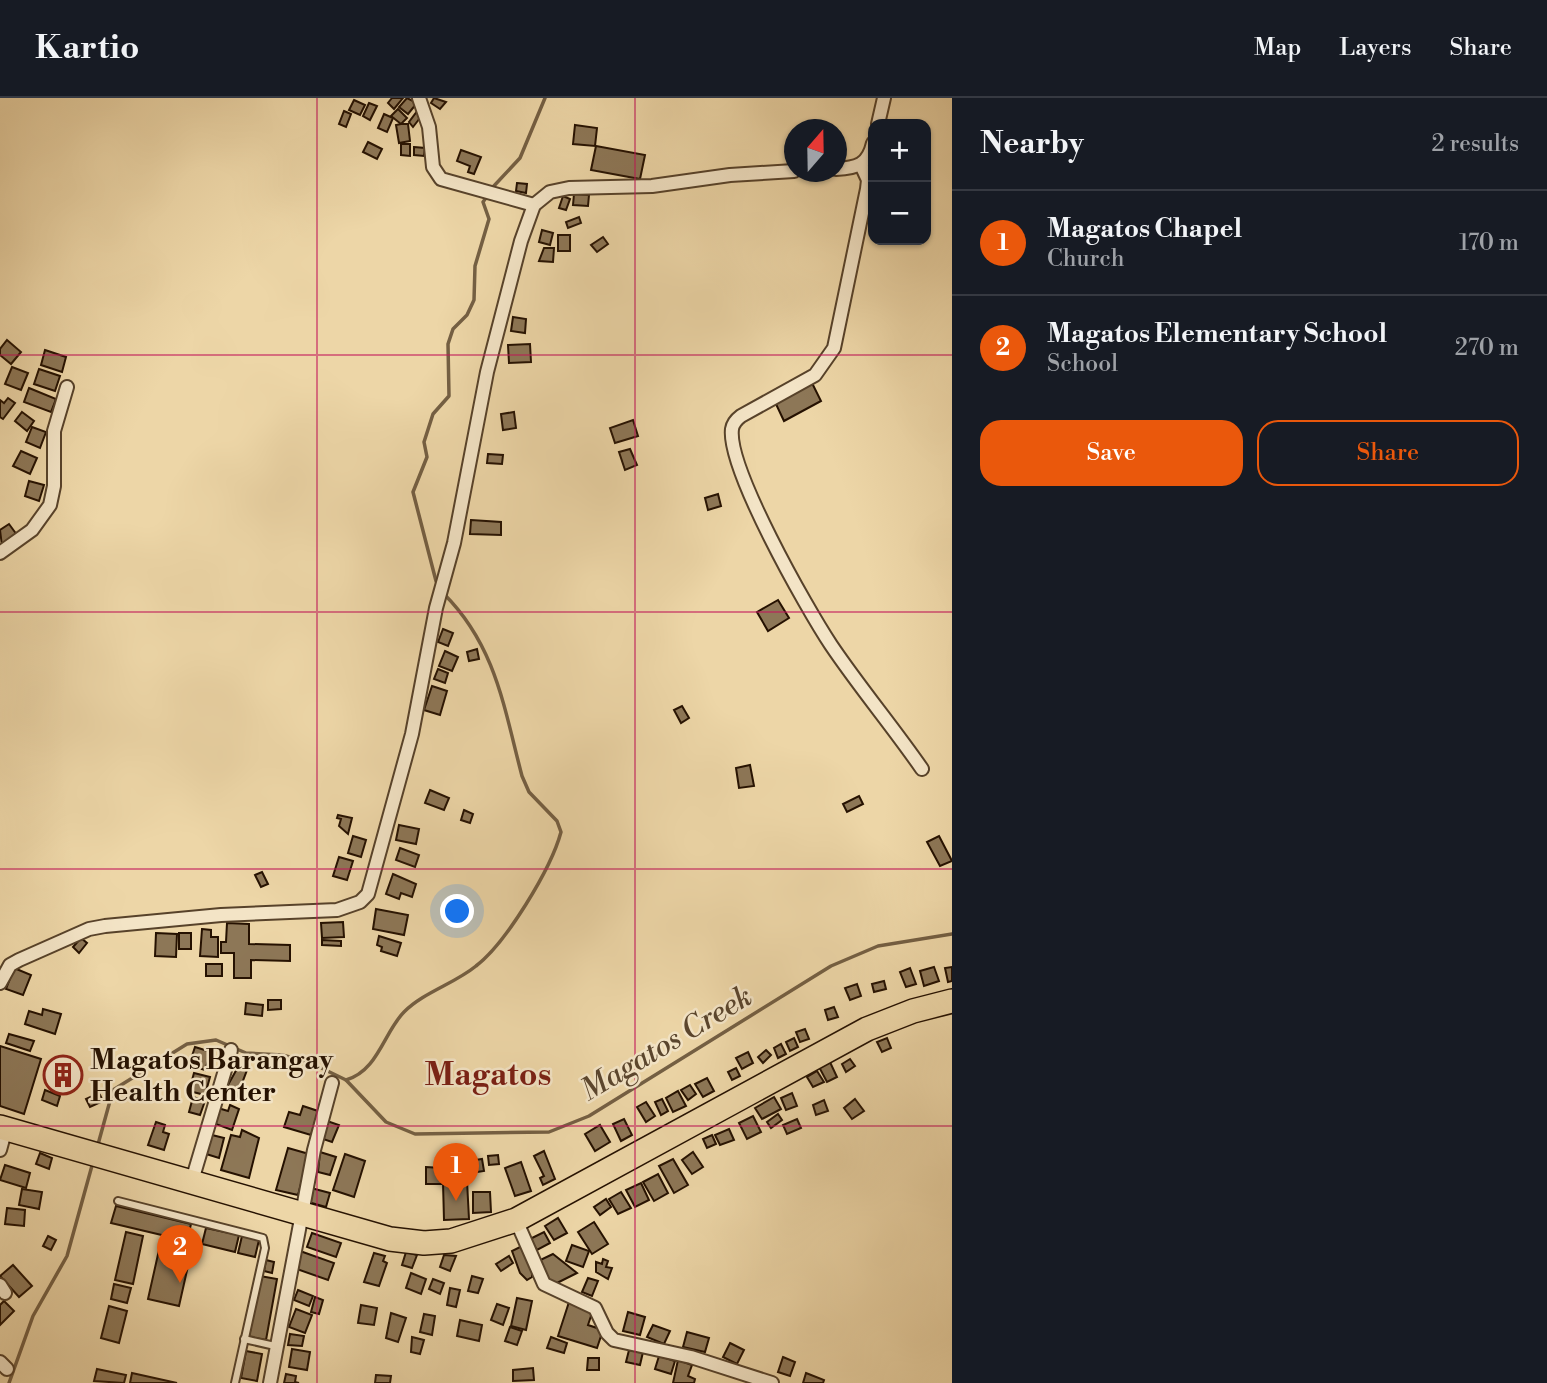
<!DOCTYPE html>
<html lang="en">
<head>
<meta charset="utf-8">
<style>
	body { margin:0; font-family:"Libre Bodoni",serif; background:#242831; color:#f1f3f6 }
	.controls { position:absolute; right:21px; top:21px; display:grid; overflow:hidden; border-radius:14px; box-shadow:0 2px 5px #0004 }
	.controls button { width:63px; height:63px; display:grid; place-items:center; padding:0; border:0; border-bottom:2px solid #363941; background:#171b24; color:#f1f3f6; font:35px sans-serif }
	.compass { position:absolute; left:784px; top:21px; width:63px; height:63px; border-radius:50%; background:#171b24; box-shadow:0 2px 5px #0004; rotate:20deg }
	.you { position:absolute; left:458px; top:814px; width:24px; height:24px; margin:-18px; border:5px solid #fff; border-radius:50%; background:#1a73e8; box-shadow:0 0 0 10px #1a73e833 }
	.badge { display:grid; place-items:center; width:46px; height:46px; border-radius:50%; background:#ea580c; color:#fff; font-size:23px; font-weight:700 }
	.pin { position:absolute; translate:-50% -58px; filter:drop-shadow(0 2px 4px #0008) }
	.pin::after { content:''; position:absolute; top:37px; width:24px; height:21px; background:inherit; clip-path:polygon(0 0,100% 0,50% 100%) }
	.list { margin:0; padding:0; list-style:none }
	h2 { display:flex; justify-content:space-between; align-items:center; height:91px; margin:0; padding:0 28px; font-size:30px }
	h2 small { font-size:23px; font-weight:400; color:#9ea1a6 }
	.list li { display:grid; grid-template-columns:46px 1fr auto; gap:21px; align-items:center; box-sizing:border-box; height:105px; padding:0 28px; border-top:2px solid #363941 }
	.list b { display:block; font-size:26px; white-space:nowrap }
	.list p { margin:0; font-size:23px; white-space:nowrap; color:#9ea1a6 }
	.list em { font-size:23px; font-style:normal; color:#9ea1a6 }
	.actions { display:flex; gap:14px; padding:21px 28px }
	.actions a { flex:1; padding:16px 0; border:2px solid #ea580c; border-radius:21px; text-align:center; font-size:24px; color:#ea580c }
	.actions .main { background:#ea580c; color:#fff }
	.map { position:relative; flex:none; width:952px; height:1285px; overflow:hidden }
	header { display:flex; align-items:center; gap:42px; box-sizing:border-box; height:98px; padding:0 35px; background:#171b24; border-bottom:2px solid #363941 }
	header strong { font-size:33px }
	nav { display:flex; gap:38px; margin-inline-start:auto; font-size:24px }
	main { display:flex }
	aside { flex:1; background:#171b24 }
	.map>svg:first-child { display:block }
	.lines { fill:none; stroke-linecap:round; stroke-linejoin:round }
	.stream { stroke:#745f43; stroke-width:3.5 }
	.building { fill:#8d7757; stroke:#251101; stroke-width:2 }
	.lane-casing { stroke:#57422a; stroke-width:10 }
	.street-casing { stroke:#57422a; stroke-width:16 }
	.highway-casing { stroke:#251101; stroke-width:26 }
	.lane { stroke:#f3e4c6; stroke-width:6 }
	.street { stroke:#f3e4c6; stroke-width:12 }
	.highway { stroke:#edd6a7; stroke-width:23 }
	.grid { fill:none; stroke:#c2185b; stroke-width:2; stroke-opacity:0.55 }
	.labels { text-anchor:middle; stroke-width:5; stroke-linejoin:round; paint-order:stroke }
	.poi-label { font-size:28px; font-weight:bold; fill:#251101; stroke:#f3e4c6; text-anchor:start }
	.water-label { font-size:30px; font-style:italic; fill:#5a452d; stroke:#f3e4c6 }
	.quarter-label { font-size:32px; font-weight:bold; fill:#7a1f14; stroke:#f3e4c6 }
</style>
</head>
<body>
<header>
<strong>Kartio</strong>
<nav><a>Map</a><a>Layers</a><a>Share</a></nav>
</header>
<main>
<div class="map">
<svg width="952" height="1285" viewBox="0 0 952 1285">
	<rect width="100%" height="100%" fill="#edd6a7"/>
	<filter id="stains"><feTurbulence type="fractalNoise" baseFrequency=".00286" numOctaves="4"/><feColorMatrix values="0 0 0 0 .2 0 0 0 0 .09 0 0 0 0 .02 0 0 0 .5 -.17"/></filter>
	<radialGradient id="worn" r=".72"><stop offset=".6" stop-color="#630" stop-opacity="0"/><stop offset="1" stop-color="#630" stop-opacity=".3"/></radialGradient>
	<g class="lines">
		<!-- stream -->
		<g class="stream">
			<path d="M 492,90 L 520,60 L 545,0"/>
			<path d="M 436,483 L 413,394 L 427,359 L 424,344 L 433,316 L 449,298 L 448,246 L 453,231 L 467,217 L 474,202 L 475,168 L 489,121 L 483,104 L 488,97"/>
			<path d="M 346,982 C 378,973 384,934 404,914 C 424,894 454,886 476,868 C 506,845 551,771 561,734 L 557,723 L 529,694 L 522,678 C 504,610 496,548 444,496"/>
			<path d="M 97,1050 L 113,992 L 187,946 L 216,942 L 246,955 L 282,957 L 309,964 L 346,982 L 386,1024 L 415,1036 L 549,1034 L 589,1018 L 831,868 L 878,848 L 952,836"/>
			<path d="M 9,1285 L 33,1218 L 67,1158 L 93,1064"/>
		</g>
	</g>
	<!-- building -->
	<g class="building">
		<path d="M 392,0 L 403,0 L 394,11 L 388,5 Z"/>
		<path d="M 407,0 L 417,5 L 408,16 L 399,9 Z"/>
		<path d="M 434,0 L 446,4 L 440,11 L 431,5 Z"/>
		<path d="M 354,2 L 365,7 L 360,17 L 349,12 Z"/>
		<path d="M 369,5 L 377,8 L 370,22 L 363,18 Z"/>
		<path d="M 398,11 L 407,20 L 401,26 L 391,18 Z"/>
		<path d="M 418,12 L 423,16 L 413,29 L 409,24 Z"/>
		<path d="M 344,13 L 351,16 L 346,29 L 339,26 Z"/>
		<path d="M 384,16 L 393,20 L 387,34 L 378,30 Z"/>
		<path d="M 401,26 L 408,26 L 410,43 L 399,45 L 396,27 Z"/>
		<path d="M 575,27 L 597,30 L 595,48 L 573,46 Z"/>
		<path d="M 368,44 L 382,51 L 377,61 L 363,54 Z"/>
		<path d="M 401,46 L 410,46 L 410,58 L 401,57 Z"/>
		<path d="M 596,48 L 645,57 L 640,81 L 591,72 Z"/>
		<path d="M 414,49 L 425,50 L 424,58 L 414,57 Z"/>
		<path d="M 461,52 L 481,59 L 474,76 L 468,74 L 470,68 L 457,63 Z"/>
		<path d="M 517,85 L 527,86 L 526,95 L 516,93 Z"/>
		<path d="M 574,96 L 589,97 L 588,108 L 573,107 Z"/>
		<path d="M 563,98 L 570,101 L 566,112 L 559,110 Z"/>
		<path d="M 579,119 L 581,125 L 568,130 L 566,124 Z"/>
		<path d="M 542,132 L 553,135 L 550,147 L 539,144 Z"/>
		<rect x="558" y="137" width="12" height="16"/>
		<path d="M 603,139 L 608,146 L 597,154 L 591,147 Z"/>
		<path d="M 544,150 L 554,150 L 553,164 L 539,163 Z"/>
		<path d="M 513,219 L 526,221 L 525,235 L 511,233 Z"/>
		<path d="M 7,242 L 21,254 L 11,266 L 0,257 L 0,251 Z"/>
		<path d="M 530,246 L 531,264 L 509,265 L 508,247 Z"/>
		<path d="M 45,252 L 66,259 L 62,274 L 41,267 Z"/>
		<path d="M 12,269 L 28,275 L 21,292 L 5,286 Z"/>
		<path d="M 39,271 L 60,278 L 55,293 L 34,286 Z"/>
		<path d="M 812,285 L 821,303 L 784,323 L 775,304 Z"/>
		<path d="M 29,290 L 56,301 L 51,314 L 24,304 Z"/>
		<path d="M 8,300 L 15,305 L 3,321 L 0,319 L 0,302 L 4,305 Z"/>
		<path d="M 22,314 L 34,323 L 27,333 L 15,323 Z"/>
		<path d="M 514,314 L 516,330 L 503,332 L 501,316 Z"/>
		<path d="M 633,322 L 638,338 L 615,345 L 610,330 Z"/>
		<path d="M 32,329 L 46,334 L 40,350 L 26,344 Z"/>
		<path d="M 630,351 L 637,367 L 625,372 L 619,354 Z"/>
		<path d="M 21,353 L 37,360 L 30,376 L 13,368 Z"/>
		<path d="M 488,356 L 503,357 L 502,366 L 487,365 Z"/>
		<path d="M 29,383 L 44,387 L 39,403 L 25,398 Z"/>
		<path d="M 718,396 L 721,408 L 708,412 L 705,400 Z"/>
		<path d="M 471,422 L 501,424 L 501,437 L 470,436 Z"/>
		<path d="M 9,426 L 17,437 L 2,448 L 0,432 Z"/>
		<path d="M 778,502 L 789,520 L 768,533 L 757,514 Z"/>
		<path d="M 443,531 L 453,535 L 448,548 L 438,544 Z"/>
		<path d="M 477,551 L 479,561 L 469,563 L 467,554 Z"/>
		<path d="M 445,553 L 458,559 L 452,573 L 439,568 Z"/>
		<path d="M 438,571 L 448,575 L 445,585 L 434,581 Z"/>
		<path d="M 432,588 L 447,593 L 440,617 L 424,612 Z"/>
		<path d="M 682,608 L 689,620 L 681,625 L 674,612 Z"/>
		<path d="M 750,667 L 754,688 L 739,690 L 736,670 Z"/>
		<path d="M 430,692 L 449,700 L 444,712 L 425,705 Z"/>
		<path d="M 859,698 L 863,706 L 847,714 L 843,706 Z"/>
		<path d="M 464,712 L 473,716 L 470,725 L 461,722 Z"/>
		<path d="M 338,717 L 352,720 L 348,736 L 339,728 L 341,721 L 337,720 Z"/>
		<path d="M 399,727 L 419,731 L 416,746 L 396,742 Z"/>
		<path d="M 353,738 L 366,742 L 361,759 L 348,755 Z"/>
		<path d="M 939,738 L 952,763 L 940,768 L 927,744 Z"/>
		<path d="M 400,750 L 419,757 L 415,769 L 396,762 Z"/>
		<path d="M 339,759 L 353,763 L 347,782 L 333,778 Z"/>
		<path d="M 262,774 L 268,786 L 261,789 L 255,777 Z"/>
		<path d="M 393,776 L 416,786 L 412,799 L 401,795 L 399,801 L 386,796 Z"/>
		<path d="M 376,811 L 408,817 L 404,837 L 373,831 Z"/>
		<path d="M 343,824 L 344,839 L 322,840 L 321,825 Z"/>
		<path d="M 227,825 L 249,826 L 249,846 L 290,847 L 290,863 L 251,862 L 251,880 L 234,880 L 234,855 L 221,855 L 221,844 L 226,844 Z"/>
		<path d="M 202,831 L 211,832 L 211,839 L 218,839 L 218,859 L 200,858 Z"/>
		<path d="M 156,835 L 177,836 L 176,859 L 155,858 Z"/>
		<rect x="179" y="835" width="12" height="16"/>
		<path d="M 379,838 L 401,845 L 397,858 L 381,853 L 382,849 L 377,847 Z"/>
		<path d="M 81,840 L 87,845 L 79,855 L 73,849 Z"/>
		<path d="M 322,842 L 341,843 L 341,848 L 322,847 Z"/>
		<rect x="206" y="866" width="16" height="12"/>
		<path d="M 934,869 L 939,883 L 924,888 L 920,873 Z"/>
		<path d="M 952,869 L 952,883 L 948,884 L 945,870 Z"/>
		<path d="M 14,870 L 31,877 L 23,897 L 6,891 Z"/>
		<path d="M 910,870 L 916,886 L 906,889 L 900,874 Z"/>
		<path d="M 884,883 L 886,891 L 874,894 L 872,886 Z"/>
		<path d="M 857,886 L 861,898 L 850,902 L 845,890 Z"/>
		<path d="M 268,902 L 281,902 L 281,911 L 268,912 Z"/>
		<path d="M 246,905 L 263,907 L 262,918 L 245,916 Z"/>
		<path d="M 834,909 L 838,919 L 828,922 L 825,912 Z"/>
		<path d="M 43,911 L 61,916 L 55,936 L 25,926 L 29,913 L 42,917 Z"/>
		<path d="M 805,931 L 809,941 L 800,944 L 796,934 Z"/>
		<path d="M 9,936 L 34,943 L 30,953 L 6,945 Z"/>
		<path d="M 794,940 L 798,949 L 790,953 L 786,944 Z"/>
		<path d="M 887,940 L 891,950 L 882,954 L 877,944 Z"/>
		<path d="M 781,946 L 786,956 L 778,960 L 774,950 Z"/>
		<path d="M 0,948 L 41,961 L 24,1016 L 0,1008 Z"/>
		<path d="M 195,949 L 211,954 L 205,972 L 189,967 Z"/>
		<path d="M 766,952 L 771,957 L 763,965 L 758,959 Z"/>
		<path d="M 748,954 L 753,965 L 742,971 L 736,960 Z"/>
		<path d="M 850,961 L 855,968 L 846,974 L 842,966 Z"/>
		<path d="M 829,962 L 837,979 L 827,984 L 818,967 Z"/>
		<path d="M 57,966 L 73,970 L 68,988 L 53,983 Z"/>
		<path d="M 238,969 L 247,972 L 236,1001 L 223,996 Z"/>
		<path d="M 736,970 L 740,978 L 732,982 L 728,974 Z"/>
		<path d="M 817,973 L 824,984 L 813,989 L 807,979 Z"/>
		<path d="M 194,975 L 210,979 L 205,997 L 189,993 Z"/>
		<path d="M 707,980 L 714,993 L 703,999 L 695,986 Z"/>
		<path d="M 690,987 L 696,996 L 688,1002 L 681,992 Z"/>
		<path d="M 45,992 L 60,998 L 57,1008 L 42,1002 Z"/>
		<path d="M 678,993 L 686,1008 L 673,1014 L 666,1000 Z"/>
		<path d="M 99,995 L 103,1003 L 90,1009 L 86,1001 Z"/>
		<path d="M 792,995 L 797,1008 L 786,1012 L 781,1000 Z"/>
		<path d="M 193,999 L 205,1003 L 200,1017 L 189,1014 Z"/>
		<path d="M 774,999 L 781,1011 L 762,1021 L 755,1010 Z"/>
		<path d="M 662,1001 L 668,1013 L 661,1017 L 655,1004 Z"/>
		<path d="M 855,1001 L 864,1013 L 852,1021 L 844,1010 Z"/>
		<path d="M 824,1002 L 828,1013 L 816,1017 L 813,1007 Z"/>
		<path d="M 646,1004 L 655,1018 L 646,1024 L 637,1009 Z"/>
		<path d="M 230,1007 L 239,1011 L 232,1032 L 213,1025 L 218,1010 L 228,1013 Z"/>
		<path d="M 303,1008 L 318,1013 L 311,1037 L 284,1029 L 289,1014 L 300,1017 Z"/>
		<path d="M 778,1016 L 782,1022 L 771,1030 L 767,1024 Z"/>
		<path d="M 753,1018 L 761,1034 L 747,1041 L 739,1025 Z"/>
		<path d="M 624,1021 L 632,1037 L 621,1043 L 613,1026 Z"/>
		<path d="M 797,1021 L 801,1030 L 787,1036 L 783,1027 Z"/>
		<path d="M 327,1023 L 339,1027 L 332,1044 L 320,1040 Z"/>
		<path d="M 156,1024 L 165,1027 L 163,1034 L 169,1036 L 164,1052 L 148,1047 Z"/>
		<path d="M 600,1027 L 610,1044 L 595,1053 L 585,1036 Z"/>
		<path d="M 729,1031 L 734,1042 L 720,1047 L 715,1037 Z"/>
		<path d="M 242,1032 L 259,1040 L 249,1080 L 221,1072 L 231,1037 L 240,1039 Z"/>
		<path d="M 208,1036 L 224,1040 L 219,1060 L 203,1055 Z"/>
		<path d="M 712,1037 L 716,1046 L 707,1050 L 703,1041 Z"/>
		<path d="M 288,1050 L 309,1056 L 298,1097 L 276,1092 Z"/>
		<path d="M 544,1053 L 555,1081 L 543,1087 L 540,1080 L 544,1078 L 534,1058 Z"/>
		<path d="M 320,1054 L 336,1059 L 330,1077 L 318,1074 Z"/>
		<path d="M 693,1054 L 703,1069 L 692,1076 L 682,1062 Z"/>
		<path d="M 40,1055 L 52,1060 L 49,1071 L 36,1066 Z"/>
		<path d="M 345,1056 L 365,1063 L 354,1099 L 333,1092 Z"/>
		<path d="M 498,1057 L 499,1066 L 489,1067 L 488,1058 Z"/>
		<path d="M 482,1061 L 484,1073 L 470,1075 L 469,1063 Z"/>
		<path d="M 673,1061 L 688,1087 L 674,1095 L 659,1068 Z"/>
		<path d="M 521,1064 L 531,1093 L 515,1098 L 505,1070 Z"/>
		<path d="M 5,1067 L 30,1075 L 26,1090 L 0,1082 Z"/>
		<path d="M 426,1069 L 441,1070 L 441,1086 L 426,1086 Z"/>
		<path d="M 658,1076 L 668,1095 L 654,1103 L 643,1084 Z"/>
		<path d="M 467,1083 L 469,1121 L 444,1122 L 443,1084 Z"/>
		<path d="M 641,1085 L 649,1102 L 635,1109 L 626,1092 Z"/>
		<path d="M 311,1090 L 330,1095 L 326,1109 L 308,1104 Z"/>
		<path d="M 22,1091 L 42,1094 L 39,1111 L 19,1107 Z"/>
		<path d="M 473,1094 L 490,1094 L 491,1114 L 473,1115 Z"/>
		<path d="M 621,1094 L 631,1110 L 618,1116 L 609,1101 Z"/>
		<path d="M 606,1101 L 611,1109 L 600,1117 L 594,1109 Z"/>
		<path d="M 116,1108 L 191,1126 L 187,1143 L 111,1125 Z"/>
		<path d="M 7,1110 L 25,1112 L 24,1128 L 5,1126 Z"/>
		<path d="M 558,1120 L 567,1135 L 554,1142 L 545,1128 Z"/>
		<path d="M 594,1124 L 608,1146 L 592,1156 L 578,1134 Z"/>
		<path d="M 206,1130 L 239,1137 L 235,1154 L 202,1146 Z"/>
		<path d="M 126,1134 L 143,1138 L 133,1186 L 115,1182 Z"/>
		<path d="M 544,1134 L 550,1145 L 537,1152 L 530,1141 Z"/>
		<path d="M 312,1135 L 341,1145 L 336,1159 L 307,1149 Z"/>
		<path d="M 48,1138 L 56,1142 L 51,1152 L 43,1148 Z"/>
		<path d="M 242,1138 L 259,1142 L 255,1159 L 238,1155 Z"/>
		<path d="M 572,1147 L 589,1153 L 583,1169 L 566,1163 Z"/>
		<path d="M 522,1148 L 532,1165 L 532,1179 L 527,1182 L 520,1175 L 512,1153 Z"/>
		<path d="M 159,1152 L 190,1159 L 179,1208 L 148,1201 Z"/>
		<path d="M 300,1153 L 334,1165 L 328,1182 L 294,1170 Z"/>
		<path d="M 406,1154 L 417,1157 L 412,1170 L 402,1167 Z"/>
		<path d="M 374,1155 L 385,1158 L 383,1163 L 387,1165 L 379,1188 L 364,1184 Z"/>
		<path d="M 553,1156 L 577,1175 L 555,1186 L 539,1174 L 536,1164 Z"/>
		<path d="M 444,1157 L 456,1158 L 450,1173 L 440,1169 Z"/>
		<path d="M 509,1158 L 513,1165 L 501,1173 L 496,1166 Z"/>
		<path d="M 603,1161 L 608,1163 L 606,1169 L 612,1170 L 608,1181 L 596,1174 L 596,1164 L 602,1166 Z"/>
		<path d="M 266,1162 L 274,1164 L 272,1175 L 264,1173 Z"/>
		<path d="M 13,1167 L 32,1188 L 19,1199 L 0,1178 Z"/>
		<path d="M 411,1175 L 426,1181 L 421,1196 L 406,1190 Z"/>
		<path d="M 260,1178 L 277,1181 L 266,1242 L 249,1239 Z"/>
		<path d="M 472,1178 L 483,1181 L 478,1195 L 468,1193 Z"/>
		<path d="M 588,1180 L 598,1183 L 592,1198 L 582,1194 Z"/>
		<path d="M 433,1181 L 444,1185 L 440,1196 L 429,1191 Z"/>
		<path d="M 114,1186 L 131,1190 L 127,1205 L 111,1201 Z"/>
		<path d="M 450,1190 L 460,1192 L 456,1209 L 447,1207 Z"/>
		<path d="M 298,1192 L 313,1198 L 309,1208 L 294,1202 Z"/>
		<path d="M 315,1199 L 323,1202 L 319,1216 L 311,1214 Z"/>
		<path d="M 517,1200 L 532,1203 L 526,1232 L 511,1228 Z"/>
		<path d="M 4,1203 L 14,1213 L 0,1227 L 0,1207 Z"/>
		<path d="M 569,1204 L 593,1212 L 588,1227 L 603,1232 L 597,1250 L 558,1238 Z"/>
		<path d="M 497,1206 L 509,1210 L 503,1227 L 491,1222 Z"/>
		<path d="M 361,1207 L 377,1210 L 374,1227 L 358,1225 Z"/>
		<path d="M 109,1208 L 127,1213 L 119,1245 L 101,1240 Z"/>
		<path d="M 296,1211 L 312,1217 L 305,1235 L 289,1229 Z"/>
		<path d="M 628,1214 L 645,1219 L 640,1237 L 623,1233 Z"/>
		<path d="M 391,1215 L 406,1220 L 398,1244 L 386,1240 Z"/>
		<path d="M 424,1216 L 435,1218 L 432,1237 L 420,1234 Z"/>
		<path d="M 460,1222 L 482,1227 L 479,1243 L 457,1238 Z"/>
		<path d="M 653,1227 L 670,1233 L 664,1246 L 647,1239 Z"/>
		<path d="M 510,1229 L 522,1233 L 517,1247 L 505,1243 Z"/>
		<path d="M 687,1234 L 709,1240 L 705,1254 L 683,1249 Z"/>
		<path d="M 290,1236 L 304,1238 L 302,1248 L 288,1247 Z"/>
		<path d="M 412,1239 L 424,1242 L 420,1256 L 411,1254 Z"/>
		<path d="M 551,1239 L 567,1245 L 564,1255 L 547,1250 Z"/>
		<path d="M 730,1245 L 744,1252 L 737,1266 L 723,1259 Z"/>
		<path d="M 292,1251 L 310,1254 L 307,1272 L 289,1269 Z"/>
		<path d="M 629,1252 L 643,1254 L 640,1267 L 626,1264 Z"/>
		<path d="M 246,1253 L 262,1256 L 257,1283 L 241,1280 Z"/>
		<path d="M 659,1258 L 675,1263 L 671,1276 L 655,1271 Z"/>
		<path d="M 783,1259 L 795,1264 L 790,1278 L 778,1274 Z"/>
		<path d="M 588,1260 L 599,1260 L 599,1272 L 587,1272 Z"/>
		<path d="M 678,1262 L 692,1267 L 688,1278 L 695,1281 L 694,1285 L 673,1285 Z"/>
		<path d="M 533,1270 L 534,1282 L 513,1283 L 513,1272 Z"/>
		<path d="M 97,1271 L 126,1277 L 124,1285 L 94,1283 Z"/>
		<path d="M 132,1275 L 177,1285 L 130,1285 Z"/>
		<path d="M 806,1275 L 824,1282 L 823,1285 L 803,1285 Z"/>
		<path d="M 286,1276 L 296,1278 L 295,1284 L 299,1285 L 284,1285 Z"/>
		<path d="M 376,1277 L 391,1278 L 390,1285 L 375,1285 Z"/>
	</g>
	<g class="lines">
		<defs>
			<g id="lane">
				<path d="M 118,1103 L 263,1140 L 265,1150 L 235,1285"/>
				<path d="M 244,1241 L 275,1248"/>
			</g>
			<g id="street">
				<path d="M 419,0 L 429,29 L 433,69 L 441,81 L 534,107"/>
				<path d="M 878,26 L 884,0"/>
				<path d="M 861,67 L 868,82 L 867,91 L 834,250 L 815,277 L 741,318 C 737,321 733,325 732,331 C 727,370 807,511 831,547 C 860,590 893,629 922,671"/>
				<path d="M 836,71 C 857,70 868,67 873,45"/>
				<path d="M 0,455 L 32,432 L 50,407 L 54,388 L 54,333 L 67,289"/>
				<path d="M 0,885 L 10,867 L 19,862 L 89,831 L 105,828 L 221,817 L 337,812 L 360,804 L 368,796 L 412,636 L 436,510 L 454,445 L 487,274 L 521,143 L 534,107 L 550,94 L 569,90 L 652,88 L 730,77 L 794,73"/>
				<path d="M 0,1052 L 6,1030"/>
				<path d="M 191,1086 L 231,952"/>
				<path d="M 516,1122 L 544,1186 L 595,1210 L 607,1235 L 614,1242 L 691,1259 L 772,1285"/>
				<path d="M 0,1187 L 5,1195"/>
				<path d="M 0,1264 L 7,1271"/>
				<path d="M 270,1285 L 314,1052 L 332,985"/>
			</g>
			<path id="highway" d="M 0,1029 L 390,1141 L 424,1145 L 451,1143 L 516,1122 L 867,931 L 913,913 L 952,903"/>
		</defs>
		<!-- lane casing -->
		<use href="#lane" class="lane-casing"/>
		<!-- street casing -->
		<use href="#street" class="street-casing"/>
		<!-- highway casing -->
		<use href="#highway" class="highway-casing"/>
		<!-- lane -->
		<use href="#lane" class="lane"/>
		<!-- street -->
		<use href="#street" class="street"/>
		<!-- highway -->
		<use href="#highway" class="highway"/>
	</g>
	<!-- grid -->
	<path class="grid" d="M 317,0 L 317,1285M 635,0 L 635,1285M 0,257 L 952,257M 0,514 L 952,514M 0,771 L 952,771M 0,1028 L 952,1028"/>
	<!-- icons -->
	<defs>
		<symbol id="building-ring" viewBox="-11 -11 22 22"><circle r="9.5" fill="#f3e4c6" stroke="#8f2418" stroke-width="1.5"/><path d="M-4-6H4V6H1V3H-1V6H-4ZM-2.5-4.3h1.7v1.8h-1.7ZM.8-4.3h1.7v1.8H.8ZM-2.5-1h1.7V.8h-1.7ZM.8-1h1.7V.8H.8Z" fill="#8f2418"/></symbol>
	</defs>
	<g fill-rule="evenodd">
		<use href="#building-ring" x="41" y="955" width="44" height="44"/>
	</g>
	<g class="labels">
		<!-- poi labels -->
		<g class="poi-label">
			<text x="90" y="971">Magatos Barangay<tspan x="90" dy="32">Health Center</tspan></text>
		</g>
		<!-- water labels -->
		<g class="water-label">
			<text transform="translate(666 945) rotate(-31)" y="10">Magatos Creek</text>
		</g>
		<!-- quarter labels -->
		<g class="quarter-label">
			<text x="488" y="987">Magatos</text>
		</g>
	</g>
	<rect width="100%" height="100%" filter="url(#stains)"/>
	<rect width="100%" height="100%" fill="url(#worn)"/>
</svg>
<div class="controls">
<button>+</button>
<button>−</button>
</div>
<svg class="compass" viewBox="-18 -18 36 36"><path d="M0-13l5 13h-10z" fill="#e53935"/><path d="M0 13l5-13h-10z" fill="#9ea1a6"/></svg>
<div class="you"></div>
<div class="pin badge" style="left:456px;top:1103px">1</div>
<div class="pin badge" style="left:180px;top:1185px">2</div>
</div>
<aside>
<h2>Nearby<small>2 results</small></h2>
<ul class="list">
<li><span class="badge">1</span><div><b>Magatos Chapel</b><p>Church</p></div><em>170 m</em></li>
<li><span class="badge">2</span><div><b>Magatos Elementary School</b><p>School</p></div><em>270 m</em></li>
</ul>
<div class="actions"><a class="main">Save</a><a>Share</a></div>
</aside>
</main>
</body>
</html>
